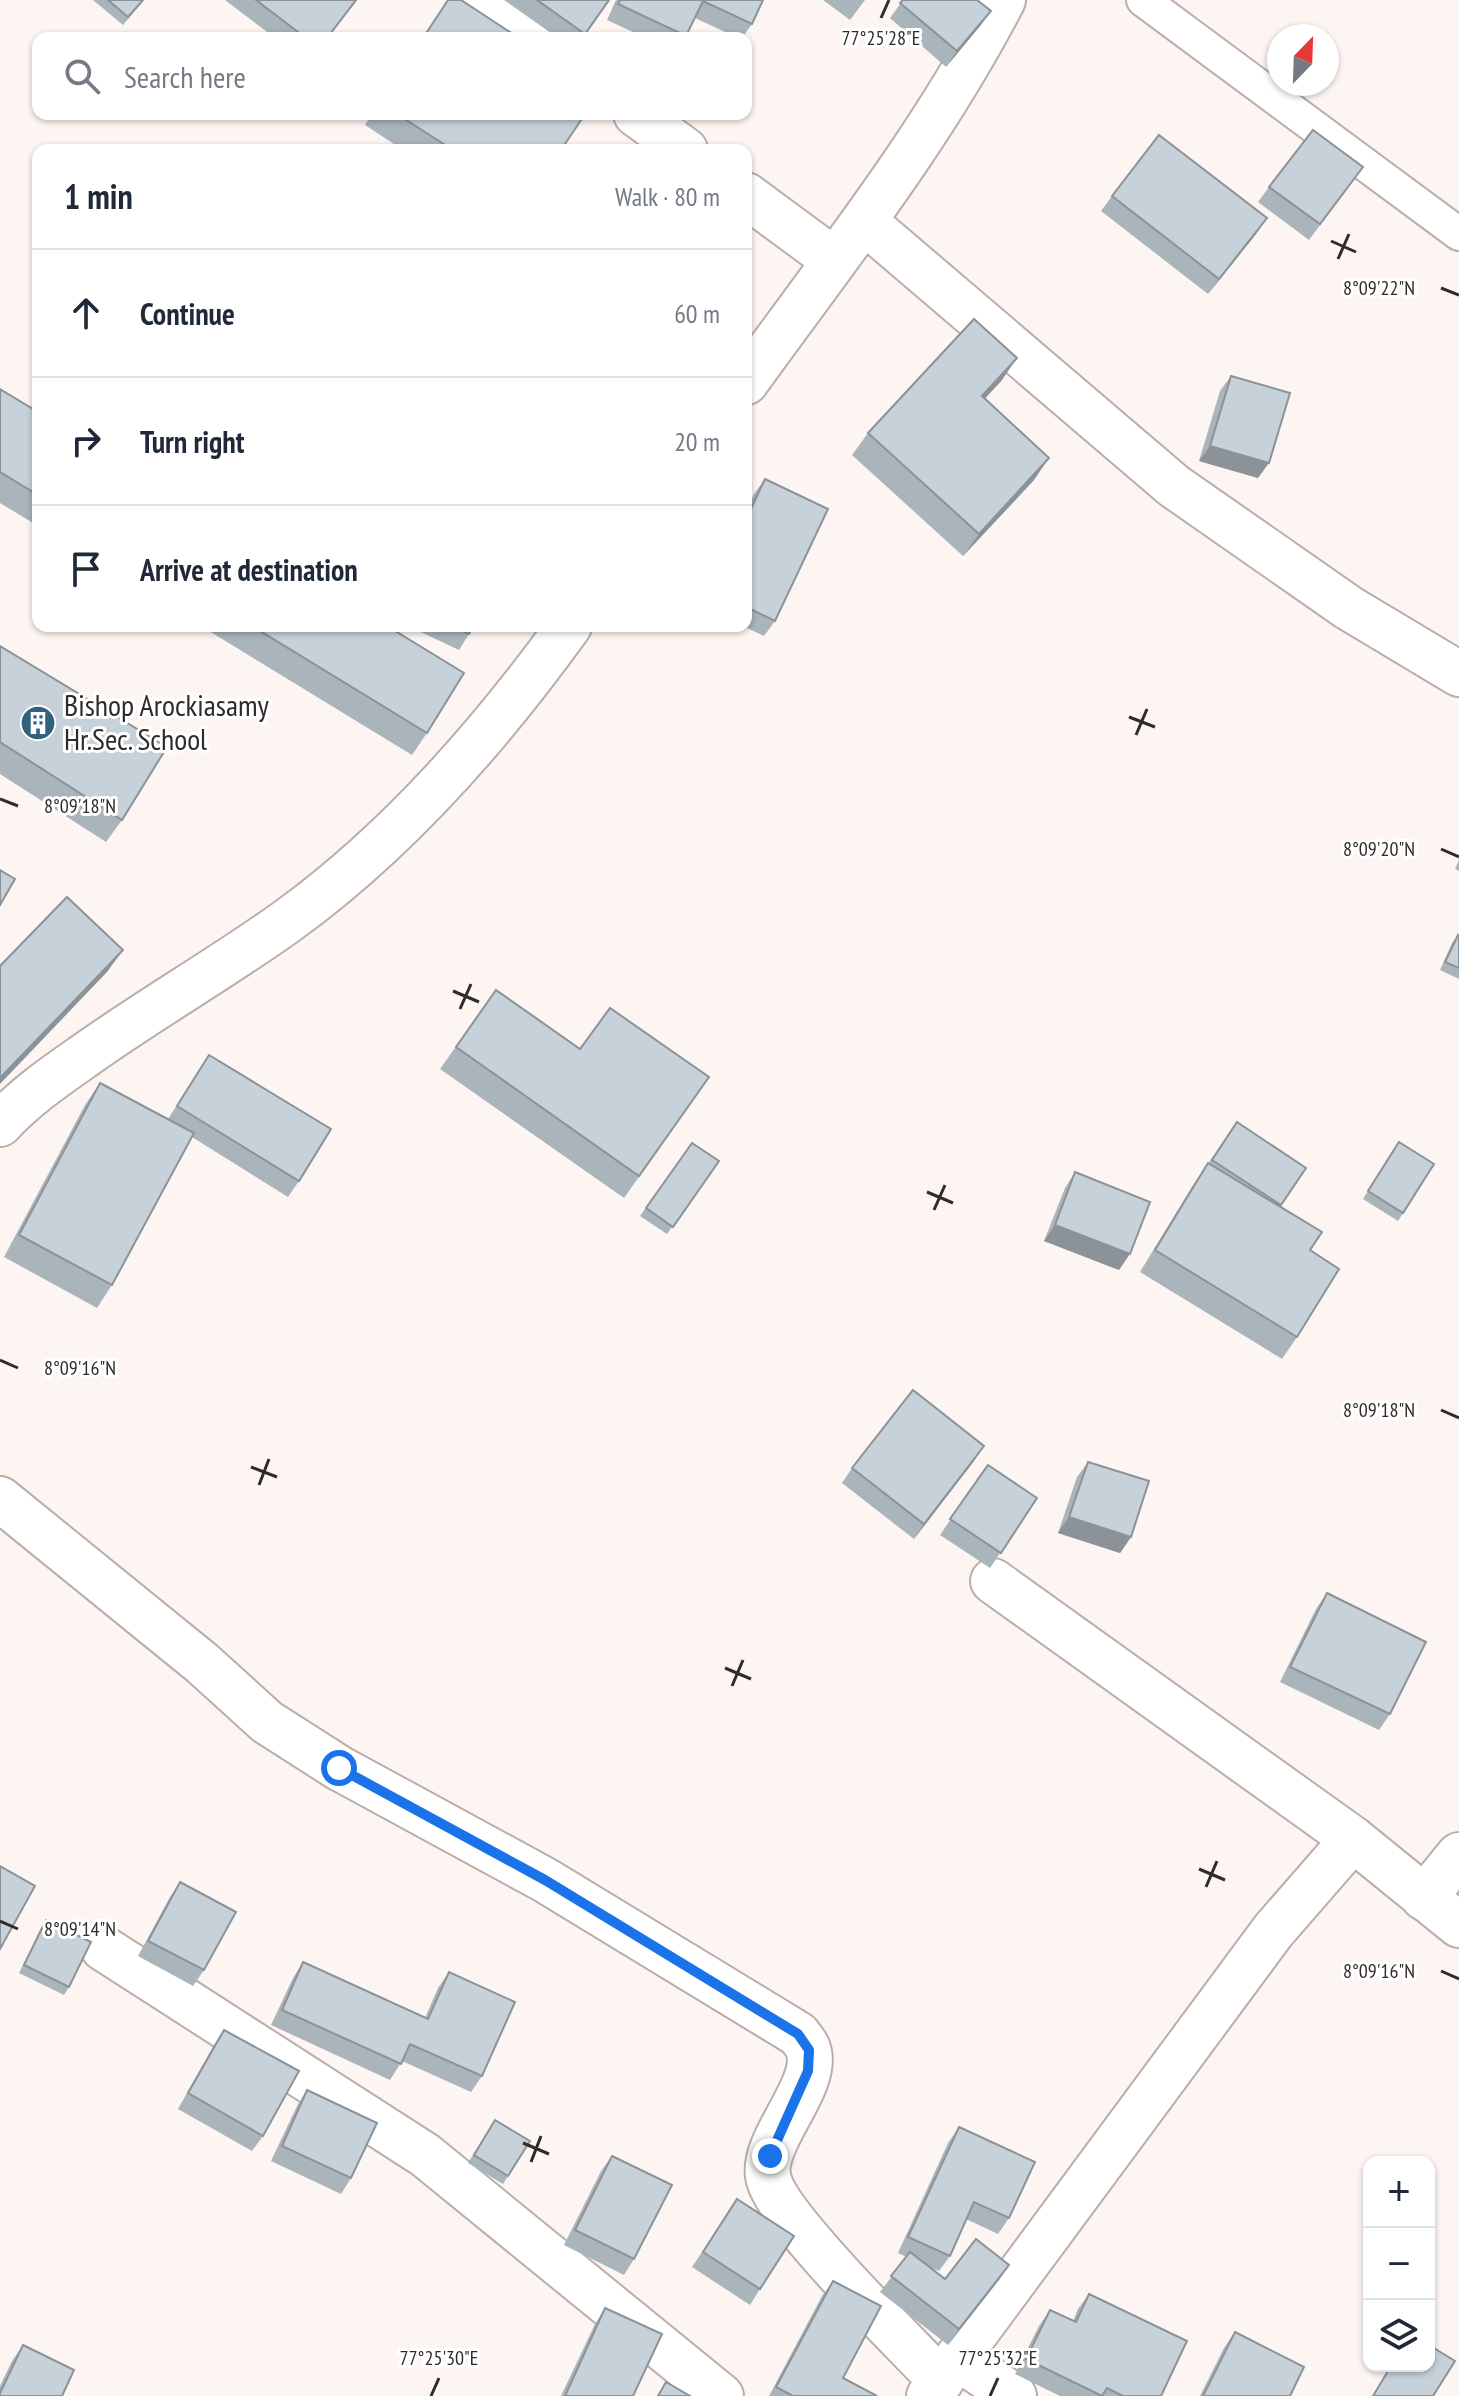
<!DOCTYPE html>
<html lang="en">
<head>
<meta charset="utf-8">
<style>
	body { margin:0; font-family:"PT Sans Narrow",sans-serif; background:#f6f6f7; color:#1f2937 }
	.controls { position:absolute; right:24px; bottom:24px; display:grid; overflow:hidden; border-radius:16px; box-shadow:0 2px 6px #0004 }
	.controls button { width:72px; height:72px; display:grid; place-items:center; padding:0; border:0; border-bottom:2px solid #e0e1e3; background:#fff; color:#1f2937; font:40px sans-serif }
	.compass { position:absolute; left:1267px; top:24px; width:72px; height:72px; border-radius:50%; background:#fff; box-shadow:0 2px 6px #0004; rotate:23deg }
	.stop { position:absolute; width:24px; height:24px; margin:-18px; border:6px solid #1a73e8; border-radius:50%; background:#fff }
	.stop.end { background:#1a73e8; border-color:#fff; box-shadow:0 2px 8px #0008 }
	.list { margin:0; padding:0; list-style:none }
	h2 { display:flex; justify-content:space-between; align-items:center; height:104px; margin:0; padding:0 32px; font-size:34px }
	h2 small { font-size:26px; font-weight:400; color:#747a83 }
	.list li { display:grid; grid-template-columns:52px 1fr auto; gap:24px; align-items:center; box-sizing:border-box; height:128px; padding:0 32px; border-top:2px solid #e0e1e3 }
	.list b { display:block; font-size:30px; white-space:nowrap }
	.list em { font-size:26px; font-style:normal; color:#747a83 }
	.icon { flex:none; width:44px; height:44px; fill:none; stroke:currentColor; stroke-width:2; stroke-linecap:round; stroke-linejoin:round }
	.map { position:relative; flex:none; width:1459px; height:2396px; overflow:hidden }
	.search { position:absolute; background:#fff; box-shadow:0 2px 6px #0004; left:32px; top:32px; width:720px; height:88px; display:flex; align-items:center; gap:20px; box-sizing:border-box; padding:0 28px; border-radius:16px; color:#747a83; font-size:30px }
	.panel { position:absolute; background:#fff; box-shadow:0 2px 6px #0004; left:32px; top:144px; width:720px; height:488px; border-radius:16px }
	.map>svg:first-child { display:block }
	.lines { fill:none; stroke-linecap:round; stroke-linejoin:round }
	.service-casing { stroke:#bbaea9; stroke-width:36 }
	.minor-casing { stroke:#bbaea9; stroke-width:48 }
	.service { stroke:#fff; stroke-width:32 }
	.minor { stroke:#fff; stroke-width:44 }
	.wall { fill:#aab4bb }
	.shaded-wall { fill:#8b9298 }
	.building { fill:#c6d1d9; stroke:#8b9298; stroke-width:2 }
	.route { stroke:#1a73e8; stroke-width:10 }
	.ticks { fill:none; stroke:#302b2a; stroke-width:3 }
	.labels { text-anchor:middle; stroke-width:6; stroke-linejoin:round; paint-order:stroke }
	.poi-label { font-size:30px; fill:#302b2a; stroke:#fff; text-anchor:start }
	.ticks-label { font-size:20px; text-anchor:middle; fill:#302b2a; stroke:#fff; stroke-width:6; stroke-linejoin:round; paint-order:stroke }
</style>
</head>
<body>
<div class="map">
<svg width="1459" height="2396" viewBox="0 0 1459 2396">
	<rect width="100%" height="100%" fill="#fdf5f2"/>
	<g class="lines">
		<defs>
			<path id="service" d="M 1143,0 L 1459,234"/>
			<g id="minor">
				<path d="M 481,0 L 532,38"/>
				<path d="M 636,114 L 685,150"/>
				<path d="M 746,195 L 834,260"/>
				<path d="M 866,223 L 1174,486 L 1349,608 L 1459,674"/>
				<path d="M 746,382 C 837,256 931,139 1003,0"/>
				<path d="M 0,1124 C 25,1097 54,1077 84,1056 C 150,1009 220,969 286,922 C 397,842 489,737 569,626"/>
				<path d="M 0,1499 L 202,1663 L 267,1722 L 339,1768 L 545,1880 L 798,2034 C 801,2038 807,2044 808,2049 C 821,2084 762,2139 768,2176 C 774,2216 907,2344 941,2381"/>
				<path d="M 993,1581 L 1353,1839 L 1459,1925"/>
				<path d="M 1424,1898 L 1459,1855"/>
				<path d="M 103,1948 L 425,2155 L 721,2396"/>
				<path d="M 958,2358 L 1014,2396"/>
				<path d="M 929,2396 L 1273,1931 L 1353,1839"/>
			</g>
		</defs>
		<!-- service casing -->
		<use href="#service" class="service-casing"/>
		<!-- minor casing -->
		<use href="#minor" class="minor-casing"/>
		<!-- service -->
		<use href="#service" class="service"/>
		<!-- minor -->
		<use href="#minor" class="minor"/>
	</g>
	<!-- wall -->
	<g class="wall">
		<path d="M 93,0 L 144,0 L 123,25 Z"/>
		<path d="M 225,0 L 357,0 L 328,38 L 275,38 Z"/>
		<path d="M 504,0 L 610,0 L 583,38 L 558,38 Z"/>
		<path d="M 616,0 L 763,0 L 752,24 L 742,38 L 738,38 L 695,18 L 685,38 L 646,38 L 607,20 Z"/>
		<path d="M 823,0 L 865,0 L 850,20 Z"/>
		<path d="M 903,0 L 991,11 L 980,26 L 946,67 L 890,18 Z"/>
		<path d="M 372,114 L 585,114 L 561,150 L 403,150 L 365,125 Z"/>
		<path d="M 1363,167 L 1309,240 L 1258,202 L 1269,187 Z"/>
		<path d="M 1112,196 L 1256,234 L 1208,294 L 1101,211 Z"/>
		<path d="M 1231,376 L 1258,478 L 1199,461 L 1220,391 Z"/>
		<path d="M 1002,380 L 985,398 L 1034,480 L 963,556 L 852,455 L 868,433 Z"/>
		<path d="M 0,389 L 38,412 L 38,526 L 0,503 Z"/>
		<path d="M 765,479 L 775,621 L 764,636 L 743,626 L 746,626 L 746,511 L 754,494 Z"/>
		<path d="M 201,626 L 387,626 L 427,733 L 412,755 Z"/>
		<path d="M 408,626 L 473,626 L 469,634 L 459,650 Z"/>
		<path d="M 0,646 L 122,820 L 106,842 L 0,774 Z"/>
		<path d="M 1459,860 L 1459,871 L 1455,869 Z"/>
		<path d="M 1458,935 L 1459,936 L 1459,979 L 1440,970 L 1452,943 Z"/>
		<path d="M 496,990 L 580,1049 L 709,1077 L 624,1198 L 440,1069 Z"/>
		<path d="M 209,1055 L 299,1181 L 288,1197 L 192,1137 L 112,1285 L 97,1308 L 4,1257 L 85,1105 L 100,1083 L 168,1119 Z"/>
		<path d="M 1237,1122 L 1306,1168 L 1280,1207 L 1310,1250 L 1297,1337 L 1282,1359 L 1140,1272 L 1193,1185 Z"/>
		<path d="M 1399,1142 L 1403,1213 L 1398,1221 L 1363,1199 Z"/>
		<path d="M 692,1143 L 719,1161 L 667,1234 L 640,1216 Z"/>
		<path d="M 1075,1172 L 1119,1270 L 1044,1241 L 1065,1188 Z"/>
		<path d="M 974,1461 L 914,1539 L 842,1483 L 852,1468 Z"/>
		<path d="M 1088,1462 L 1131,1537 L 1120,1553 L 1058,1533 L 1077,1477 Z"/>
		<path d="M 988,1465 L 1037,1498 L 990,1568 L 940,1535 Z"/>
		<path d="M 1327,1593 L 1390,1714 L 1379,1730 L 1280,1682 L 1316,1609 Z"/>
		<path d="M 180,1882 L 204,1970 L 193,1986 L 138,1956 L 170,1897 Z"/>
		<path d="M 46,1920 L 69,1987 L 64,1995 L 19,1973 L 41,1928 Z"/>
		<path d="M 303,1962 L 425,2018 L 438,1988 L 449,1972 L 482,2076 L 471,2092 L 402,2061 L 390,2080 L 271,2025 L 293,1978 Z"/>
		<path d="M 224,2030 L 263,2136 L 252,2151 L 178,2109 L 214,2045 Z"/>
		<path d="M 307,2090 L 351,2178 L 341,2194 L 271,2161 L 297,2106 Z"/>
		<path d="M 495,2120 L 508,2176 L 503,2184 L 468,2163 Z"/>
		<path d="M 959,2127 L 1009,2218 L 998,2234 L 966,2219 L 950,2256 L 939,2271 L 929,2267 L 945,2279 L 1009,2265 L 948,2345 L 880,2292 L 907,2257 L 898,2253 L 948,2143 Z"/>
		<path d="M 612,2156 L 634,2259 L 624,2275 L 564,2245 L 601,2171 Z"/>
		<path d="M 737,2199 L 760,2289 L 750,2305 L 692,2267 Z"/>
		<path d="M 833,2281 L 843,2378 L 877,2396 L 769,2396 L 822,2296 Z"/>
		<path d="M 1089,2294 L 1161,2396 L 1060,2396 L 1015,2374 L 1039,2326 L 1050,2310 L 1073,2321 L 1078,2309 Z"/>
		<path d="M 605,2308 L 633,2396 L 561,2396 L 595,2324 Z"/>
		<path d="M 1235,2332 L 1290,2396 L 1200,2396 L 1224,2348 Z"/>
		<path d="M 23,2345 L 0,2396 L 0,2386 L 12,2361 Z"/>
	</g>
	<!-- shaded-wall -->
	<g class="shaded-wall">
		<path d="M 991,11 L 980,26 L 946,67 L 957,51 Z"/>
		<path d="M 1267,218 L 1256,234 L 1208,294 L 1219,279 Z"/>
		<path d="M 1017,358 L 1002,380 L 967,418 L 982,396 Z"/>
		<path d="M 1210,446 L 1269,463 L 1258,478 L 1199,461 Z"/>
		<path d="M 1049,458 L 1034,480 L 963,556 L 979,534 Z"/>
		<path d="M 123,950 L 107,972 L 0,1084 L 0,1078 Z"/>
		<path d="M 1055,1225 L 1130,1254 L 1119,1270 L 1044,1241 Z"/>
		<path d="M 984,1446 L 974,1461 L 914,1539 L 924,1524 Z"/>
		<path d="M 1069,1517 L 1131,1537 L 1120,1553 L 1058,1533 Z"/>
		<path d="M 1009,2265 L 999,2280 L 948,2345 L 959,2329 Z"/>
	</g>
	<!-- building -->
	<g class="building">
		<path d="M 108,0 L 143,0 L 128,17 Z"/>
		<path d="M 256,0 L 356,0 L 327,38 L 306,38 Z"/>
		<path d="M 448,0 L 461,0 L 519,38 L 423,38 Z"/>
		<path d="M 537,0 L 609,0 L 585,34 Z"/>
		<path d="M 620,0 L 763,0 L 752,24 L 703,1 L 686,36 L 618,4 Z"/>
		<path d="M 903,0 L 977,0 L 991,11 L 957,51 L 900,3 Z"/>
		<path d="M 397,114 L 585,114 L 561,150 L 453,150 Z"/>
		<path d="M 1313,130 L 1363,167 L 1320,224 L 1269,187 Z"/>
		<path d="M 1159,135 L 1267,218 L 1219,279 L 1112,196 Z"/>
		<path d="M 974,319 L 1017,358 L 982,396 L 1049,458 L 979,534 L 868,433 Z"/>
		<path d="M 1231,376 L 1290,393 L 1269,463 L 1210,446 Z"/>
		<path d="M 0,389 L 38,412 L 38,495 L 0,472 Z"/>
		<path d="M 765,479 L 828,509 L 775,621 L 746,607 L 746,519 Z"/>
		<path d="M 252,626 L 387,626 L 464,673 L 427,733 Z"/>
		<path d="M 452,626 L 473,626 L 469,634 Z"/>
		<path d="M 0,646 L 167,747 L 122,820 L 0,742 Z"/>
		<path d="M 0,870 L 15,879 L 0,905 Z"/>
		<path d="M 67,897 L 123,950 L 0,1078 L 0,966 Z"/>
		<path d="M 1458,935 L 1459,936 L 1459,968 L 1445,962 Z"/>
		<path d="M 496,990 L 580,1049 L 610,1008 L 709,1077 L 639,1176 L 456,1047 Z"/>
		<path d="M 209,1055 L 331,1129 L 299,1181 L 177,1106 Z"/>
		<path d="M 100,1083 L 194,1133 L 112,1285 L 19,1235 Z"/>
		<path d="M 1237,1122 L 1306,1168 L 1281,1205 L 1212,1160 Z"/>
		<path d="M 1399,1142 L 1434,1164 L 1403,1213 L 1368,1191 Z"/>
		<path d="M 692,1143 L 719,1161 L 673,1227 L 646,1208 Z"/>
		<path d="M 1208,1163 L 1322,1232 L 1310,1250 L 1339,1269 L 1297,1337 L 1155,1250 Z"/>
		<path d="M 1075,1172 L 1150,1202 L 1130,1254 L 1055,1225 Z"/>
		<path d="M 913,1390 L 984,1446 L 924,1524 L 852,1468 Z"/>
		<path d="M 1088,1462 L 1149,1481 L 1131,1537 L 1069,1517 Z"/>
		<path d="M 988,1465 L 1037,1498 L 1001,1553 L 950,1519 Z"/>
		<path d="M 1327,1593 L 1426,1642 L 1390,1714 L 1290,1667 Z"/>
		<path d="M 0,1866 L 35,1886 L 0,1949 Z"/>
		<path d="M 180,1882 L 236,1912 L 204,1970 L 148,1941 Z"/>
		<path d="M 46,1920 L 91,1942 L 69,1987 L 24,1965 Z"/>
		<path d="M 303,1962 L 428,2019 L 449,1972 L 515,2002 L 482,2076 L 410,2044 L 401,2064 L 282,2010 Z"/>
		<path d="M 224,2030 L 299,2071 L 263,2136 L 188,2093 Z"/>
		<path d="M 307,2090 L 377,2123 L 351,2178 L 282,2146 Z"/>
		<path d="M 495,2120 L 530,2141 L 508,2176 L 474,2155 Z"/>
		<path d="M 959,2127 L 1035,2162 L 1009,2218 L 974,2202 L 950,2256 L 908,2237 Z"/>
		<path d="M 612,2156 L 672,2185 L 634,2259 L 575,2230 Z"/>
		<path d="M 737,2199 L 794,2236 L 760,2289 L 703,2252 Z"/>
		<path d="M 976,2239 L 1009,2265 L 959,2329 L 891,2276 L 910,2252 L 945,2279 Z"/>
		<path d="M 833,2281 L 881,2306 L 843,2378 L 877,2396 L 793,2396 L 776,2387 Z"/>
		<path d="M 1089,2294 L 1187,2341 L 1161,2396 L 1123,2396 L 1107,2388 L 1102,2396 L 1026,2359 L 1050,2310 L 1076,2322 Z"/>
		<path d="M 605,2308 L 662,2334 L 633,2396 L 565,2396 Z"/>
		<path d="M 1235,2332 L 1304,2367 L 1290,2396 L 1203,2396 Z"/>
		<path d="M 23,2345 L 74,2370 L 62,2396 L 0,2396 L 0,2393 Z"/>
		<path d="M 1429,2345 L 1455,2361 L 1433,2396 L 1373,2396 L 1391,2366 L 1429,2366 Z"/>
		<path d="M 666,2382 L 690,2396 L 658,2396 Z"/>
	</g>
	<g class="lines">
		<!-- route -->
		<path class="route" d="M 339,1768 L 545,1880 L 798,2034 L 809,2050 L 808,2071 L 770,2156"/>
	</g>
	<!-- ticks -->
	<path class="ticks" d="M 881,18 L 889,0M 1331,241 L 1356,252M 1338,259 L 1349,234M 1441,288 L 1459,295M 1129,717 L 1155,727M 1136,735 L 1147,709M 0,799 L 18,806M 1441,849 L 1459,857M 453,991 L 479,1002M 460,1009 L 471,984M 927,1192 L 953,1203M 934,1210 L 945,1185M 0,1360 L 18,1368M 1441,1410 L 1459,1418M 251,1467 L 277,1477M 259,1485 L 269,1459M 725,1668 L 751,1679M 732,1686 L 743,1660M 1199,1869 L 1225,1880M 1206,1887 L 1217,1861M 0,1921 L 18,1929M 1441,1971 L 1459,1979M 523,2143 L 549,2154M 531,2162 L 541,2136M 431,2396 L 439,2378M 990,2396 L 998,2378"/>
	<!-- icons -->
	<defs>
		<symbol id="building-disc" viewBox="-11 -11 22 22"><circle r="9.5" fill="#306280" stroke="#fff"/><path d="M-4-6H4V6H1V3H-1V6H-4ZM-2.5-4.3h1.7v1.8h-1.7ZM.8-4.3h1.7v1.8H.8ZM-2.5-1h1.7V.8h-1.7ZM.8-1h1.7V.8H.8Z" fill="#fff"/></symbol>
	</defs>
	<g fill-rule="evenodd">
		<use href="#building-disc" x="18" y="703" width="40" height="40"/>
	</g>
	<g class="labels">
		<!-- poi labels -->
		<g class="poi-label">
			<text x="64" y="716">Bishop Arockiasamy<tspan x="64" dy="34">Hr.Sec. School</tspan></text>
		</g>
	</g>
	<g class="ticks-label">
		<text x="881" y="45">77°25'28"E</text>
		<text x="1379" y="295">8°09'22"N</text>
		<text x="80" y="813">8°09'18"N</text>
		<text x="1379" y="856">8°09'20"N</text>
		<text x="80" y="1375">8°09'16"N</text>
		<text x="1379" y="1417">8°09'18"N</text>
		<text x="80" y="1936">8°09'14"N</text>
		<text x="1379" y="1978">8°09'16"N</text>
		<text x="439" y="2365">77°25'30"E</text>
		<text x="998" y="2365">77°25'32"E</text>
	</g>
</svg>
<div class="controls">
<button>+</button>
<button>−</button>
<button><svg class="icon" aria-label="layers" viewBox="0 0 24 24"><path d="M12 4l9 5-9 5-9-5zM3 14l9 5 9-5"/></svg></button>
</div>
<svg class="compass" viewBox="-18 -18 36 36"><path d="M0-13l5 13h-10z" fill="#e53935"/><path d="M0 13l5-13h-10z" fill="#747a83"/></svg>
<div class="stop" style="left:339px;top:1768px"></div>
<div class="stop end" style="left:770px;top:2156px"></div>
<div class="search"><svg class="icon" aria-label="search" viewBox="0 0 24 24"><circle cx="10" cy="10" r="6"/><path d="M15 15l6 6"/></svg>Search here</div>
<section class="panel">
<h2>1 min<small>Walk · 80 m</small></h2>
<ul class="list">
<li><svg class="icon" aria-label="ahead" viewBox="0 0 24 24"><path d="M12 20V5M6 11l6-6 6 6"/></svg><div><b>Continue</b></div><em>60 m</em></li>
<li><svg class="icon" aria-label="right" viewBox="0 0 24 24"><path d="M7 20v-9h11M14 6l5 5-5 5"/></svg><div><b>Turn right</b></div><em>20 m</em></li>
<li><svg class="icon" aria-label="arrive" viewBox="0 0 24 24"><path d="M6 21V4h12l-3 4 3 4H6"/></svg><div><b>Arrive at destination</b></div></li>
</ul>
</section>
</div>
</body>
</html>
